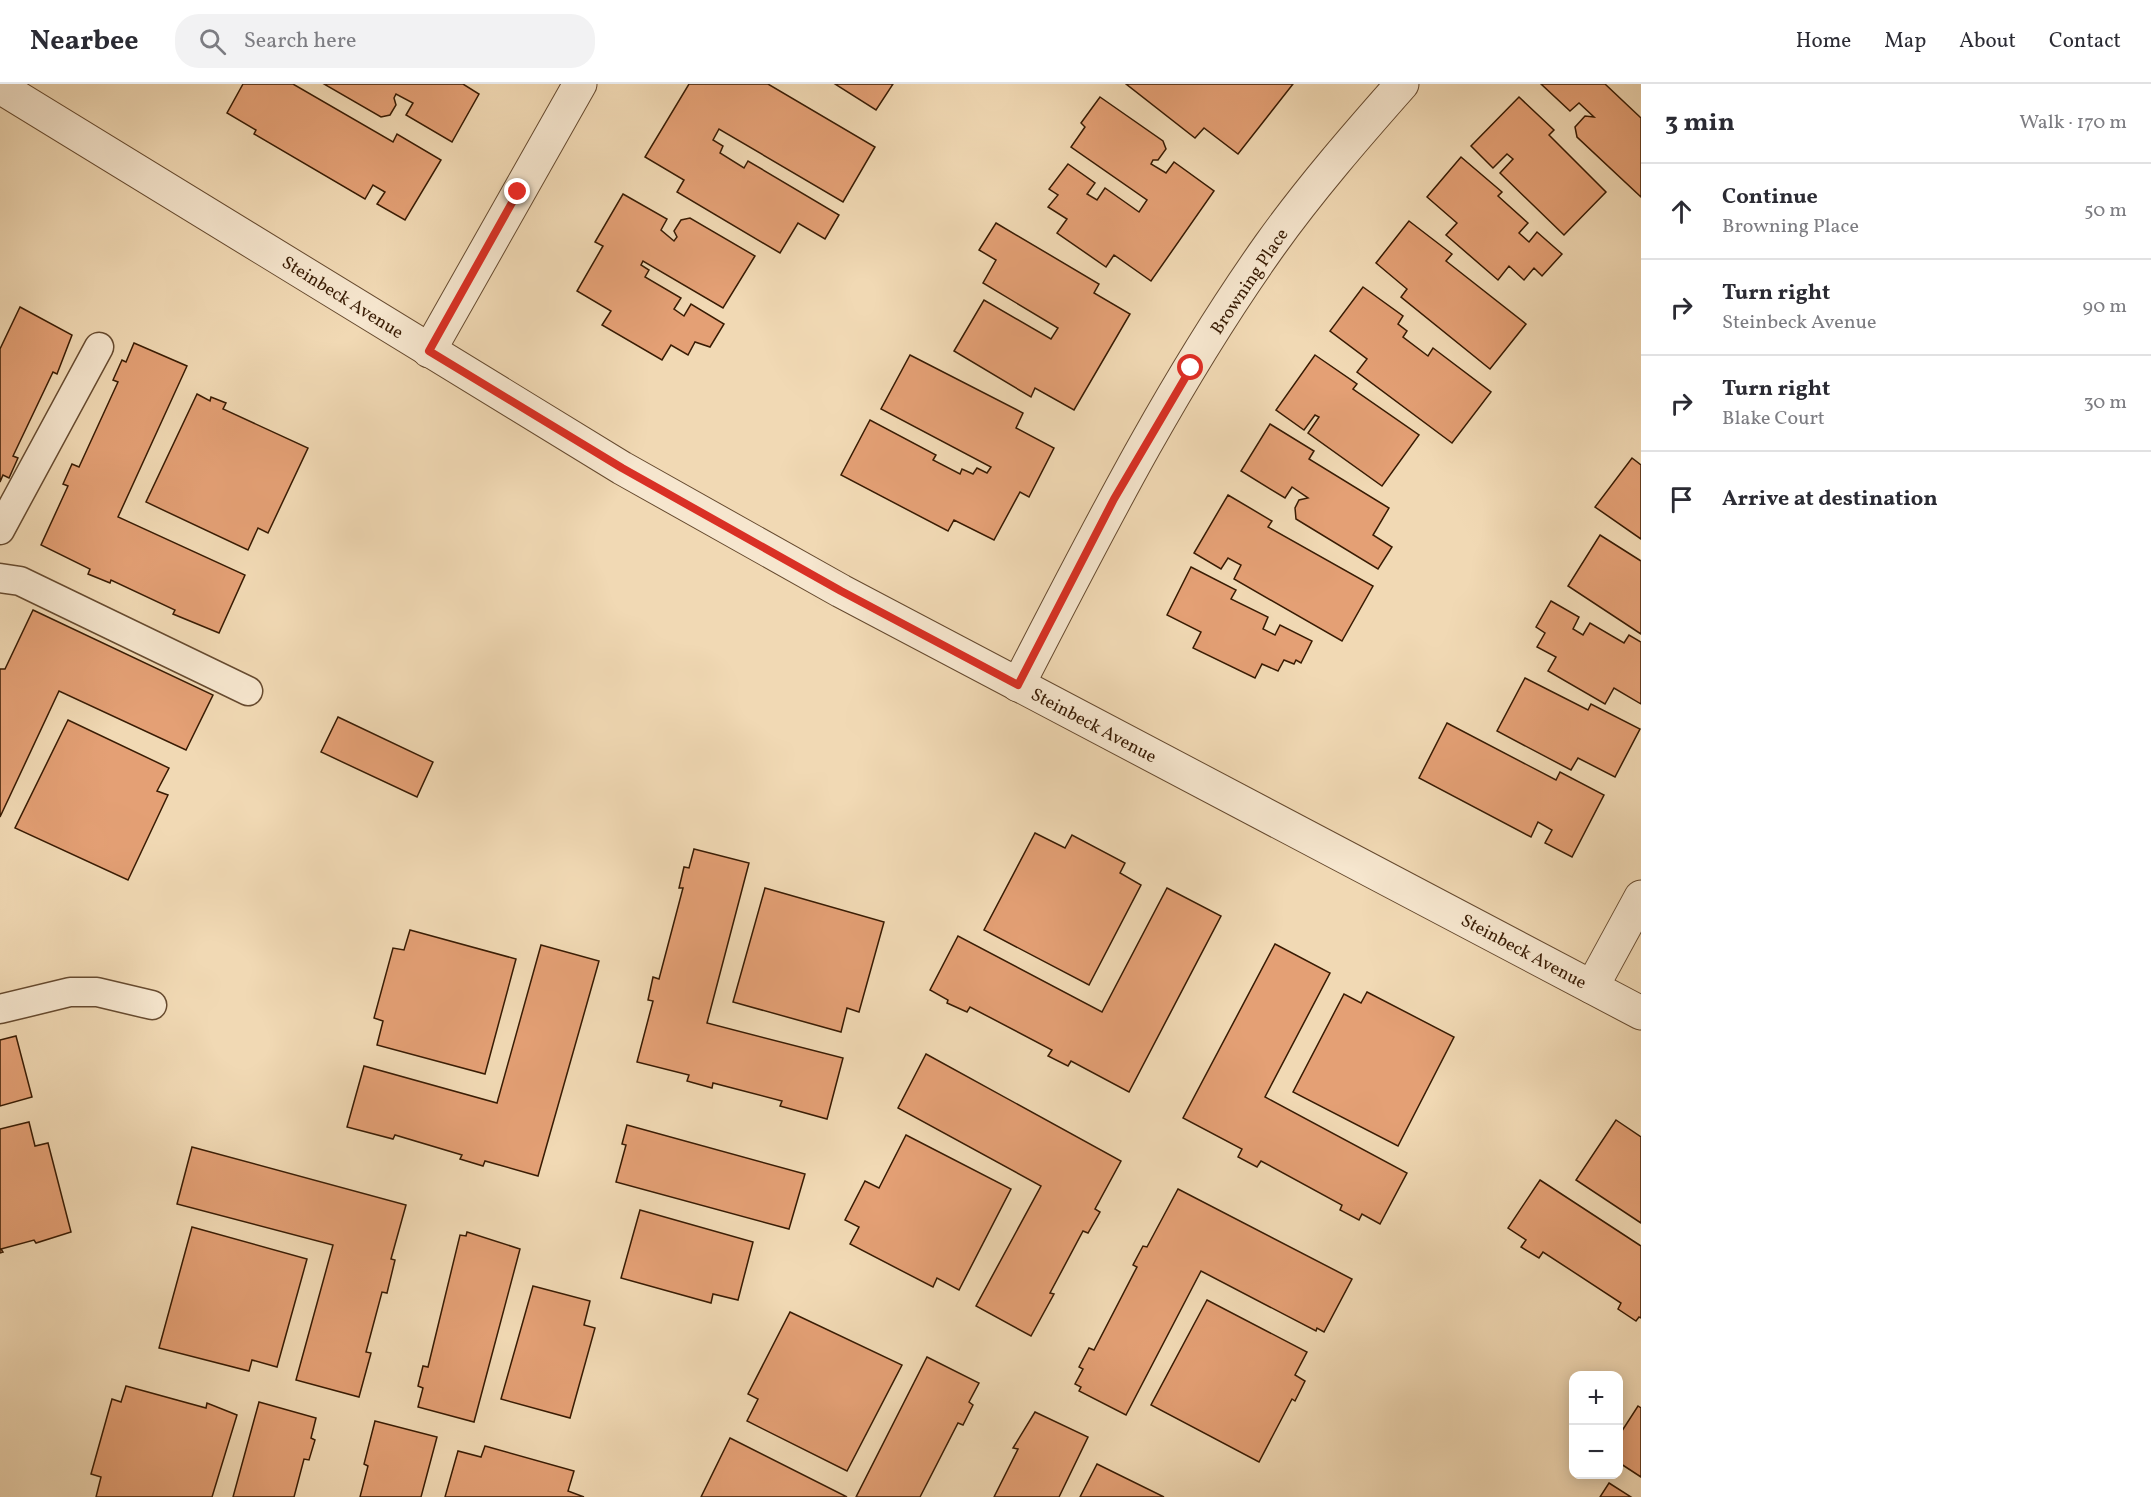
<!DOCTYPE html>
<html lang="en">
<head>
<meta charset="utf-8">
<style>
	body { margin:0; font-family:Vollkorn,serif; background:#f2f2f3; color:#2b2b33 }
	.controls { position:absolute; right:18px; bottom:18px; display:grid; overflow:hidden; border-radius:12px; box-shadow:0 3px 15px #0003 }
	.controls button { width:54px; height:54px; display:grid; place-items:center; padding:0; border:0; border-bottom:2px solid #e1e1e2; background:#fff; color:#2b2b33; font:30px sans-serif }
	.stop { position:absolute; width:18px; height:18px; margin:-14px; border:4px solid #d93025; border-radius:50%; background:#fff }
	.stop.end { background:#d93025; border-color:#fff; box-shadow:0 2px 6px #0008 }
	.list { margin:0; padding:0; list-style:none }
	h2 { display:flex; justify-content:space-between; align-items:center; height:78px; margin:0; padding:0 24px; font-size:26px }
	h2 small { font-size:20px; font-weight:400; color:#7c7c81 }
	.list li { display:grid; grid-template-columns:39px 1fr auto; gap:18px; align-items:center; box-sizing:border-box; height:96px; padding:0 24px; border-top:2px solid #e1e1e2 }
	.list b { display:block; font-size:22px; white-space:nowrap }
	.list p { margin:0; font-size:20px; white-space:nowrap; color:#7c7c81 }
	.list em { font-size:20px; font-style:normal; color:#7c7c81 }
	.icon { flex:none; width:33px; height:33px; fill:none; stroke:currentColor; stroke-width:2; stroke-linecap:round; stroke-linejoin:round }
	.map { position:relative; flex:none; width:1641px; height:1413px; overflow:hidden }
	header { display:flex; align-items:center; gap:36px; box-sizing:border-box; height:84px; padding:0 30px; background:#fff; border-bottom:2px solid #e1e1e2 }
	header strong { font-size:28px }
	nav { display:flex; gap:33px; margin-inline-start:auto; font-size:21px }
	.search { width:420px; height:54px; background:#f2f2f3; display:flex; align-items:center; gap:15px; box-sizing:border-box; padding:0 21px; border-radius:24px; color:#7c7c81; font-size:22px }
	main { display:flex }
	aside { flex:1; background:#fff }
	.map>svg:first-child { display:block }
	.building { fill:#e4a075; stroke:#381b03; stroke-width:1.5 }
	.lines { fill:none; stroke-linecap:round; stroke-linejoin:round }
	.service-casing { stroke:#664a2f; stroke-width:31 }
	.minor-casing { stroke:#664a2f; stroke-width:35 }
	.service { stroke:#f6e6ce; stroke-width:28 }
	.minor { stroke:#f6e6ce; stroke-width:33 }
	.route { stroke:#d93025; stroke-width:8 }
	.labels { text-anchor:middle; stroke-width:5; stroke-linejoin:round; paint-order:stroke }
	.street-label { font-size:18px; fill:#381b03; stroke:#f6e6ce }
</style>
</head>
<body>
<header>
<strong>Nearbee</strong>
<div class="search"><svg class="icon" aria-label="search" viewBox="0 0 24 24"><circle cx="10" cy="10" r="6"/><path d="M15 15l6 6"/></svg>Search here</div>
<nav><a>Home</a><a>Map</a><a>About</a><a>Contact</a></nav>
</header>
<main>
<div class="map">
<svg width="1641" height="1413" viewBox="0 0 1641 1413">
	<rect width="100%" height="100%" fill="#f1d9b4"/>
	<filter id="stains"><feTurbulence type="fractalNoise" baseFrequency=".00333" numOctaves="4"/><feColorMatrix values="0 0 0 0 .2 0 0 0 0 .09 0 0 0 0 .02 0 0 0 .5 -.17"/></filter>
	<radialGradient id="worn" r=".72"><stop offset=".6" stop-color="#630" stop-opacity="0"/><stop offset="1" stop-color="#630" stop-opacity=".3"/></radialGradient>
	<!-- building -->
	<g class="building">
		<path d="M 243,0 L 293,0 L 393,58 L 397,50 L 441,76 L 405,136 L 377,120 L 385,108 L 373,101 L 365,115 L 254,50 L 256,46 L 227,29 Z"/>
		<path d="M 324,0 L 463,0 L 479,10 L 452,58 L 406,31 L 413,19 L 396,10 L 394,14 L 396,21 L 390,31 L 381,33 Z"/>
		<path d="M 689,0 L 768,0 L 875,63 L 843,118 L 719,45 L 713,56 L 723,62 L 720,69 L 744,84 L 748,77 L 839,131 L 825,155 L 798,139 L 780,169 L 677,108 L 684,96 L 645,73 Z"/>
		<path d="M 835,0 L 893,0 L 876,26 Z"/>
		<path d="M 1126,0 L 1293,0 L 1238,70 L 1204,44 L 1195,54 Z"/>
		<path d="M 1541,0 L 1605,0 L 1641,34 L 1641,113 L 1577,53 L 1575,43 L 1585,32 L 1594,33 L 1579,19 L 1570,27 Z"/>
		<path d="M 1100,13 L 1163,57 L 1166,65 L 1158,76 L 1153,76 L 1151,80 L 1166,89 L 1174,78 L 1214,107 L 1151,197 L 1114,171 L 1106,183 L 1057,149 L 1067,135 L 1048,123 L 1058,111 L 1049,105 L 1068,80 L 1095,99 L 1087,110 L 1097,116 L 1105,104 L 1139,128 L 1147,116 L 1071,63 L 1085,43 L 1081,39 Z"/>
		<path d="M 1519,13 L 1554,46 L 1549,51 L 1606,108 L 1564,151 L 1500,89 L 1513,75 L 1507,70 L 1493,84 L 1471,62 Z"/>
		<path d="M 1461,73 L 1502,108 L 1498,112 L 1528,139 L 1519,149 L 1529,158 L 1537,148 L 1562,170 L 1542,192 L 1534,184 L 1524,196 L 1509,182 L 1498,196 L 1446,151 L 1457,139 L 1427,113 Z"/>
		<path d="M 623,110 L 667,135 L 661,146 L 674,157 L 677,153 L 674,147 L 681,136 L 690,134 L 755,172 L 723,224 L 643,177 L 641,181 L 649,186 L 645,193 L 681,214 L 674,225 L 684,232 L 691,220 L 724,240 L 710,263 L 695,258 L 688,271 L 671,261 L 662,276 L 602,241 L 611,227 L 577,207 L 603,162 L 595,158 Z"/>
		<path d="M 1409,137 L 1452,170 L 1446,177 L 1526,240 L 1490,285 L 1401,213 L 1407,205 L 1376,179 Z"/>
		<path d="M 996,139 L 1099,200 L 1094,209 L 1130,230 L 1074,326 L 1035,304 L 1031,313 L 954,267 L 984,216 L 1051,255 L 1058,244 L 983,199 L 996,176 L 979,166 Z"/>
		<path d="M 1363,203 L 1403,232 L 1398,240 L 1407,247 L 1403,253 L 1428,272 L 1433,264 L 1491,308 L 1452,359 L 1357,288 L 1367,275 L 1330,247 Z"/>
		<path d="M 20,223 L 72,251 L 57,290 L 53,288 L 13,372 L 18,374 L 9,394 L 3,391 L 0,398 L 0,265 Z"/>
		<path d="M 134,259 L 187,282 L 118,433 L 245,491 L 219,549 L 173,530 L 175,526 L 111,496 L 110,499 L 88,490 L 90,485 L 41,461 L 68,402 L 63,400 L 72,380 L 79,383 L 118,298 L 113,296 L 122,276 L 126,278 Z"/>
		<path d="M 910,271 L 1023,329 L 1016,344 L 1054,364 L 1029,413 L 1020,408 L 994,456 L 954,436 L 948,447 L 841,391 L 870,336 L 936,371 L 933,376 L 960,390 L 962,385 L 973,390 L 977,384 L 987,389 L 991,383 L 881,325 Z"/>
		<path d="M 1315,271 L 1357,300 L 1353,305 L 1419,351 L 1382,402 L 1308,349 L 1319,333 L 1315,331 L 1304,346 L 1276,326 Z"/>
		<path d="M 197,310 L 210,317 L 211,313 L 226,319 L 223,325 L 308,364 L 268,449 L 258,444 L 248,466 L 146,418 Z"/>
		<path d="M 1270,340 L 1314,367 L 1309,375 L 1389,424 L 1373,451 L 1392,463 L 1378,485 L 1296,435 L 1295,424 L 1299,416 L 1308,414 L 1292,403 L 1285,414 L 1241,387 Z"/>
		<path d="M 1632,374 L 1641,381 L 1641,455 L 1595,423 Z"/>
		<path d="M 1228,411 L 1272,437 L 1268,443 L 1373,502 L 1342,557 L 1234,495 L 1241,481 L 1228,474 L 1221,485 L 1194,469 Z"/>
		<path d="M 1600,451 L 1641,477 L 1641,550 L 1568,502 Z"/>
		<path d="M 1191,483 L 1236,506 L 1231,515 L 1268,533 L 1263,545 L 1275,551 L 1280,541 L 1312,557 L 1301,579 L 1296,576 L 1294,580 L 1284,576 L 1278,587 L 1262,580 L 1255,594 L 1193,564 L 1201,548 L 1167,531 Z"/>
		<path d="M 1551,517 L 1579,533 L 1573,545 L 1583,551 L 1590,539 L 1624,559 L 1629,551 L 1641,558 L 1641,620 L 1614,604 L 1605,620 L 1548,587 L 1556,573 L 1537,563 L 1545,549 L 1536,543 Z"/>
		<path d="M 33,526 L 213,611 L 186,666 L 59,607 L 0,733 L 0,585 L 5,585 Z"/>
		<path d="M 1525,594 L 1588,626 L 1591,620 L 1640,645 L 1615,693 L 1578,674 L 1571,686 L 1497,647 Z"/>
		<path d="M 338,633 L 433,678 L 417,713 L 321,668 Z"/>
		<path d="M 68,636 L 169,684 L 157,707 L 168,711 L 128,796 L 15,744 Z"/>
		<path d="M 1447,639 L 1556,696 L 1560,688 L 1604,711 L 1572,773 L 1545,759 L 1552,746 L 1538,738 L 1531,753 L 1419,694 Z"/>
		<path d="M 1035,749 L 1065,764 L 1072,751 L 1125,779 L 1120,789 L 1141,801 L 1089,901 L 984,846 Z"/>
		<path d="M 694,765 L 749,779 L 707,939 L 843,974 L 827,1035 L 780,1022 L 782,1017 L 713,999 L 712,1004 L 687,997 L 689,991 L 637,978 L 653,917 L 648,916 L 653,893 L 659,895 L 683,804 L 679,804 L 684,783 L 689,784 Z"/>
		<path d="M 765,804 L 884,838 L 859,928 L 847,924 L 841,948 L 733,918 Z"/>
		<path d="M 1167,804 L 1221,832 L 1129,1008 L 1071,977 L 1068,982 L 1048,972 L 1052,966 L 970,923 L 967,928 L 947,919 L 948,916 L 930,906 L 958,852 L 1102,928 Z"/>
		<path d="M 410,846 L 516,875 L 485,990 L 377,961 L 383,937 L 374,934 L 393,864 L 404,866 Z"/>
		<path d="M 1275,860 L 1330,889 L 1265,1013 L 1407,1089 L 1380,1140 L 1362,1130 L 1359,1136 L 1340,1126 L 1342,1121 L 1261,1077 L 1257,1083 L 1238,1073 L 1242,1065 L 1183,1034 Z"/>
		<path d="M 541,861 L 599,877 L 538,1092 L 485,1077 L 483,1082 L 460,1075 L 462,1071 L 395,1051 L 393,1055 L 347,1043 L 364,982 L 497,1019 Z"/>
		<path d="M 1367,908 L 1454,953 L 1398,1062 L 1293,1008 L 1344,910 L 1361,919 Z"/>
		<path d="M 16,952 L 32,1013 L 0,1022 L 0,956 Z"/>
		<path d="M 926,970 L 1121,1077 L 1095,1125 L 1100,1128 L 1088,1149 L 1083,1147 L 1050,1209 L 1054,1210 L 1031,1252 L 976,1222 L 1041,1102 L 898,1024 Z"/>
		<path d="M 1616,1036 L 1641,1053 L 1641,1139 L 1576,1096 Z"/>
		<path d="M 29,1038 L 35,1062 L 48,1059 L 71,1148 L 36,1159 L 34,1156 L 1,1165 L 3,1168 L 0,1169 L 0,1045 Z"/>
		<path d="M 627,1041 L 805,1090 L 789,1145 L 616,1098 L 626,1061 L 622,1060 Z"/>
		<path d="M 906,1051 L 1011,1105 L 959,1206 L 937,1194 L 933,1203 L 850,1160 L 859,1143 L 845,1136 L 865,1097 L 879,1104 Z"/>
		<path d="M 192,1063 L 406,1121 L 391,1175 L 395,1176 L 387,1209 L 382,1208 L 366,1268 L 371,1269 L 359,1313 L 296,1296 L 333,1161 L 177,1120 Z"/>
		<path d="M 1540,1096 L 1641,1162 L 1641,1234 L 1639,1233 L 1636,1237 L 1618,1225 L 1621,1219 L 1543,1168 L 1539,1174 L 1521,1163 L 1526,1156 L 1508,1144 Z"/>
		<path d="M 1178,1105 L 1352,1195 L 1324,1248 L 1317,1244 L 1316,1247 L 1201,1187 L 1126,1331 L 1079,1307 L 1081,1303 L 1075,1300 L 1083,1285 L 1079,1283 L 1089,1264 L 1094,1266 L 1137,1183 L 1133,1181 L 1143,1162 L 1147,1163 Z"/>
		<path d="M 640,1126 L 753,1158 L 738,1216 L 713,1210 L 711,1219 L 621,1194 Z"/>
		<path d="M 192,1143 L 307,1175 L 277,1283 L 252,1276 L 249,1287 L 159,1264 Z"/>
		<path d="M 467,1148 L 520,1165 L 474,1338 L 418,1323 L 423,1304 L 418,1302 L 423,1282 L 428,1283 L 460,1151 L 466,1152 Z"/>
		<path d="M 533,1202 L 590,1217 L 584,1241 L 595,1244 L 570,1334 L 501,1315 Z"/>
		<path d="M 1207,1216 L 1307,1268 L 1295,1291 L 1305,1297 L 1295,1317 L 1292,1315 L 1259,1378 L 1151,1321 Z"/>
		<path d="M 790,1228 L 902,1281 L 847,1387 L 747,1337 L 758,1315 L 748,1310 Z"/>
		<path d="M 927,1273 L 979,1299 L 969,1318 L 973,1321 L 963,1341 L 958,1339 L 920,1413 L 856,1413 Z"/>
		<path d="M 126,1302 L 206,1324 L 207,1319 L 237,1331 L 212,1413 L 96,1413 L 101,1393 L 91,1390 L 112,1315 L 121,1318 Z"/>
		<path d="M 259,1318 L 316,1334 L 311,1354 L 315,1356 L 309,1376 L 304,1375 L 294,1413 L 233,1413 Z"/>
		<path d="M 1638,1322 L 1641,1324 L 1641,1393 L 1618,1378 L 1618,1353 Z"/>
		<path d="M 1035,1328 L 1088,1353 L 1059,1413 L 994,1413 L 1018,1365 L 1013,1364 Z"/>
		<path d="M 375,1337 L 437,1353 L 421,1413 L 360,1413 L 368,1382 L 364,1380 Z"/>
		<path d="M 730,1354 L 847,1413 L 701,1413 Z"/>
		<path d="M 485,1362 L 574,1387 L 568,1407 L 584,1413 L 445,1413 L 458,1367 L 481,1373 Z"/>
		<path d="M 1097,1380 L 1164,1413 L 1080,1413 Z"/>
		<path d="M 1609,1399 L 1631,1413 L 1600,1413 Z"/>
	</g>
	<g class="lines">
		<defs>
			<g id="service">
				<path d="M 0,446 L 99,263"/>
				<path d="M 0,494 L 20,497 L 248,607"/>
				<path d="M 0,925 L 70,908 L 97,908 L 152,921"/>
			</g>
			<g id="minor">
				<path d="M 0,3 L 622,384 L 841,507 L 1641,929"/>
				<path d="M 429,267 L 580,0"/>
				<path d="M 1018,601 C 1095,452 1172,299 1270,161 C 1310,105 1356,52 1402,0"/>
				<path d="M 1592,903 L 1641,813"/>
			</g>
		</defs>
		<!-- service casing -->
		<use href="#service" class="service-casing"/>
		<!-- minor casing -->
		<use href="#minor" class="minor-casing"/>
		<!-- service -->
		<use href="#service" class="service"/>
		<!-- minor -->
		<use href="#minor" class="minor"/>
	</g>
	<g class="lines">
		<!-- route -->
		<path class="route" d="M 518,108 L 429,267 L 622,384 L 841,507 L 1018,601 L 1114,415 L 1191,284"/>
	</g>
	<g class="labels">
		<!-- street labels -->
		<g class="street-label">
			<text transform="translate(1249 197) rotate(-56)" y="6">Browning Place</text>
			<text transform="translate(343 213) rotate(32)" y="6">Steinbeck Avenue</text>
			<text transform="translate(1094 641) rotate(28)" y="6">Steinbeck Avenue</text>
			<text transform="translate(1524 867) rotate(28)" y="6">Steinbeck Avenue</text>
		</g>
	</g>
	<rect width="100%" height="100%" filter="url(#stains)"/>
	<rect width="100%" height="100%" fill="url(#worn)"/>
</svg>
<div class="controls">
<button>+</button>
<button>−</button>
</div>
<div class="stop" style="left:1191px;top:284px"></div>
<div class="stop end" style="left:518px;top:108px"></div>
</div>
<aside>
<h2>3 min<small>Walk · 170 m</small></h2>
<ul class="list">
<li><svg class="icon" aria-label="ahead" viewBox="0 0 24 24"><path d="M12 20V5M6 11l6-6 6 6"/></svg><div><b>Continue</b><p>Browning Place</p></div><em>50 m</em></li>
<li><svg class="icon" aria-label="right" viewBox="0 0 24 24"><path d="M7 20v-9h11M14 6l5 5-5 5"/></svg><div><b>Turn right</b><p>Steinbeck Avenue</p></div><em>90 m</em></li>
<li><svg class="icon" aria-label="right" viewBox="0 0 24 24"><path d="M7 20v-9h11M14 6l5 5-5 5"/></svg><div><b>Turn right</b><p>Blake Court</p></div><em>30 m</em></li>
<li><svg class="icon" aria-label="arrive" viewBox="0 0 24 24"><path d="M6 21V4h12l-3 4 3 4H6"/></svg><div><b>Arrive at destination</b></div></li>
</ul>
</aside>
</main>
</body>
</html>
